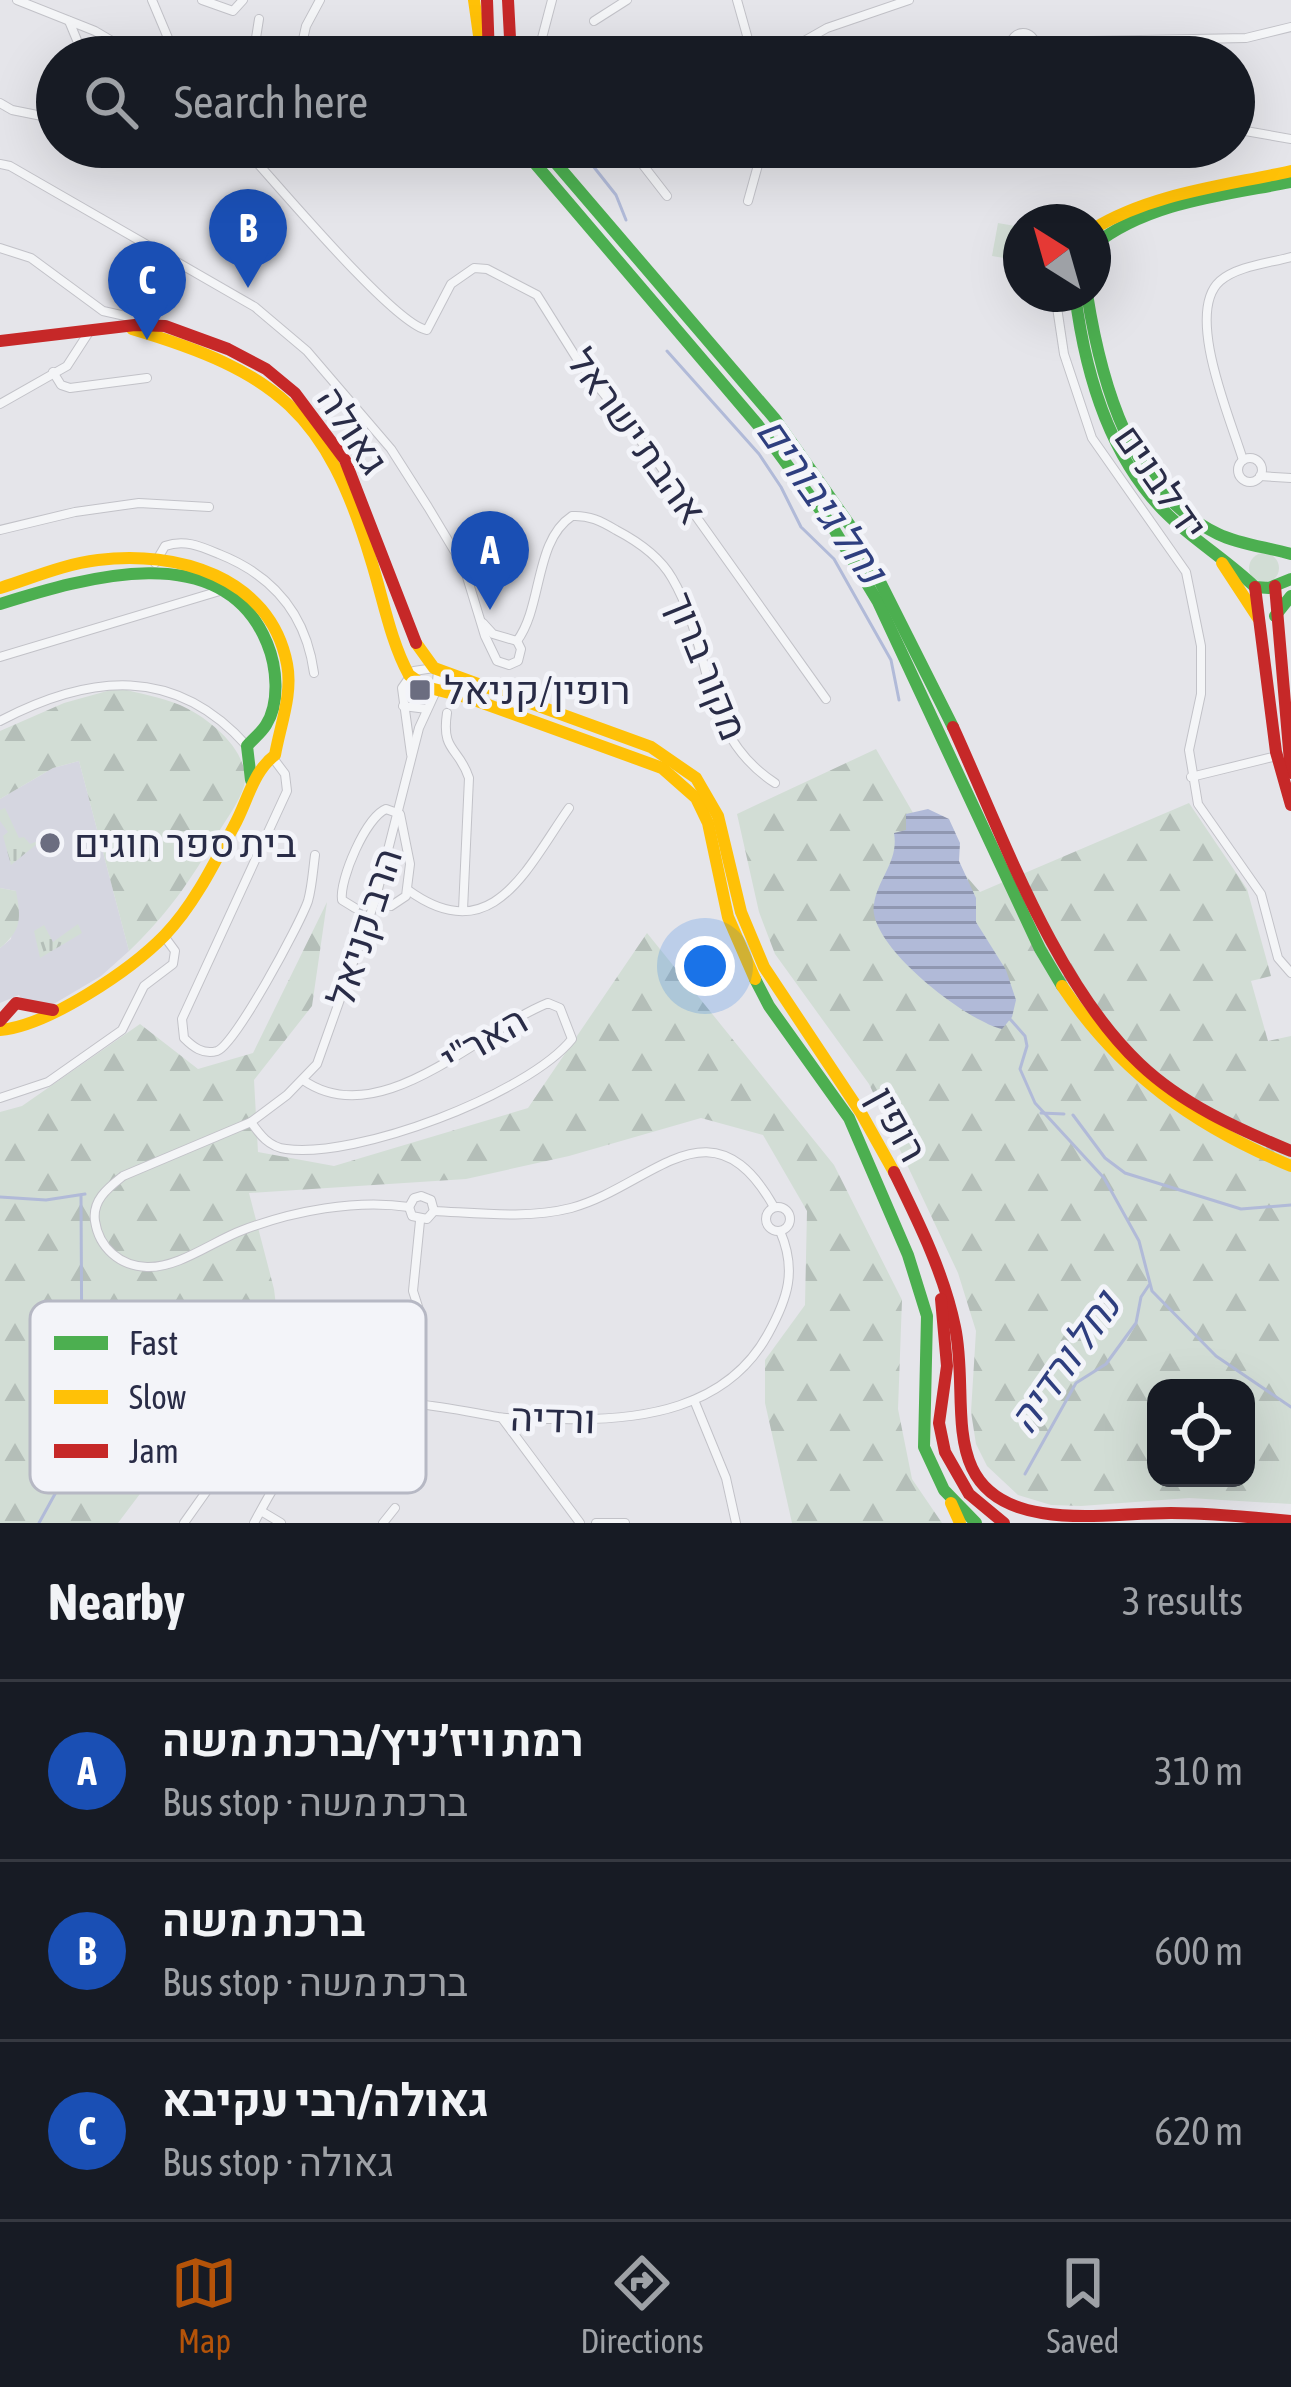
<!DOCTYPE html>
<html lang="en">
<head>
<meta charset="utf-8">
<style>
	body { margin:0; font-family:"Asap Condensed",Heebo,sans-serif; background:#20242c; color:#f1f3f6 }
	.controls { position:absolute; right:36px; bottom:36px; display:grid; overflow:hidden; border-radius:24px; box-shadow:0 12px 48px #0002 }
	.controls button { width:108px; height:108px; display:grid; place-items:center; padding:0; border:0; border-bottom:3px solid #363941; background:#171b24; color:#f1f3f6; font:60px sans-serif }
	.compass { position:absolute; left:1003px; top:204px; width:108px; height:108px; border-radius:50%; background:#171b24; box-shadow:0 12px 48px #0002; rotate:323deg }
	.you { position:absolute; left:705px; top:966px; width:42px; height:42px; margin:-30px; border:9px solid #fff; border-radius:50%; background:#1a73e8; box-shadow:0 0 0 18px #1a73e833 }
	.badge { display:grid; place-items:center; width:78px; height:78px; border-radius:50%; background:#b45309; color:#fff; font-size:39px; font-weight:700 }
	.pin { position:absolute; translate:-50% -99px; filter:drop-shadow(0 3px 6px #0008) }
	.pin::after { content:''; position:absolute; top:63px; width:42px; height:36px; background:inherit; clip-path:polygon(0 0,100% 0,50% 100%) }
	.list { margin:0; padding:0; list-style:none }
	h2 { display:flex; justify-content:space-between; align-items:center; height:156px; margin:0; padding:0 48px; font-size:51px }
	h2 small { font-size:39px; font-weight:400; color:#9ea1a6 }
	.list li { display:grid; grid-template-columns:78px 1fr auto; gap:36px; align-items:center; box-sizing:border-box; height:180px; padding:0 48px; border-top:3px solid #363941 }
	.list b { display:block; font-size:45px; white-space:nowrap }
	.list p { margin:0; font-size:39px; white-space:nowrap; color:#9ea1a6 }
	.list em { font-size:39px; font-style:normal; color:#9ea1a6 }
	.icon { flex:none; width:66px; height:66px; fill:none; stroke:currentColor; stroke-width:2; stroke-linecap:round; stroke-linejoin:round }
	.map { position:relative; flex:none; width:1291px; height:1523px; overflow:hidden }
	.search { position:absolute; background:#171b24; box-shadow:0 12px 48px #0002; left:36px; right:36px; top:36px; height:132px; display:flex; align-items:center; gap:30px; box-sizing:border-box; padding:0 42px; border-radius:66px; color:#9ea1a6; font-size:45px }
	.sheet { height:696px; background:#171b24 }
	nav { display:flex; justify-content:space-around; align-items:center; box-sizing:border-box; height:168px; border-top:3px solid #363941; background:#171b24; font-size:33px; color:#9ea1a6 }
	nav a { display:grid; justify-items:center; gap:6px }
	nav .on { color:#b45309 }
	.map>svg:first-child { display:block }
	.built { fill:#d5d6e0 }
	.grass { fill:url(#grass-tufts) }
	.forest { fill:url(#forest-firs); fill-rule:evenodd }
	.park { fill:#d2ddd5 }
	.water { fill:url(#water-rules) }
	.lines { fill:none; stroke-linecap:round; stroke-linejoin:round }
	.stream { stroke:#b1bad8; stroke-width:3 }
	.street-tunnel { stroke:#bfc0c9; stroke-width:8; stroke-dasharray:8 4; stroke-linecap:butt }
	.street-casing { stroke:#c2c2c8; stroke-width:10 }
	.street { stroke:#f4f5f7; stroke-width:8 }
	.fast { stroke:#4caf50; stroke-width:12 }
	.slow { stroke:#ffc107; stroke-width:12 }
	.jam { stroke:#c62828; stroke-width:12 }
	.poi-dot { fill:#6b6d80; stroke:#f3f4f9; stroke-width:4.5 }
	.labels { text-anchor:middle; stroke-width:10; stroke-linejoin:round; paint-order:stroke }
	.street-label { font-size:39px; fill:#292c47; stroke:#f3f4f9 }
	.poi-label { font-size:39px; fill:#292c47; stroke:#f3f4f9; text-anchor:start }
	.water-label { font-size:42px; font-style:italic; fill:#2e3e7f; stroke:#f3f4f9 }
	.key { fill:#f3f4f9; stroke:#b6b8c4; stroke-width:3 }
	.key-label { font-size:33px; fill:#292c47 }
</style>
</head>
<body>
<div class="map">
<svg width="1291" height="1523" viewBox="0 0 1291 1523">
	<defs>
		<pattern id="grass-tufts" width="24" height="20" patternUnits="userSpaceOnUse" patternTransform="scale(3)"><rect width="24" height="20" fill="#d2ddd5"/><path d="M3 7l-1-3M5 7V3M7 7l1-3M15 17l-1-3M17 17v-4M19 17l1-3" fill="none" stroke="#b4beb8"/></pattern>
		<pattern id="forest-firs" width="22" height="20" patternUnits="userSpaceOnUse" patternTransform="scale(3)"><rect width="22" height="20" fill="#d2ddd5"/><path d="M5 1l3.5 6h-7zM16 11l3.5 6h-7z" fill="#b4beb8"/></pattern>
		<pattern id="water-rules" width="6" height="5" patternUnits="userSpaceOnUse" patternTransform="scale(3)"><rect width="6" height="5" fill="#b1bad8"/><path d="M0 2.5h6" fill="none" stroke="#9097b1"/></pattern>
	</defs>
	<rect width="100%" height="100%" fill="#e5e5ea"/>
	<!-- built -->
	<path class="built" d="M 79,761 L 129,951 L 101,976 L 52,1005 L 24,1003 L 19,995 L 0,1003 L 0,948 L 11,939 L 16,891 L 0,888 L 0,799 L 53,768 Z"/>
	<!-- grass -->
	<g class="grass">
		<circle cx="1264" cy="568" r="15"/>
		<path d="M 5,808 L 19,838 L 24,837 L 30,844 L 43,839 L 11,865 L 3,836 L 8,832 L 0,821 L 0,810 Z"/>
		<path d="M 78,924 L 82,933 L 40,958 L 34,931 L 44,925 L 53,942 Z"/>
	</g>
	<!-- forest -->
	<g class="forest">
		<path d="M 118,688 C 138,693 161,697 180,705 C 208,717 252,752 244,786 C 239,803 226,819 217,835 C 192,879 166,916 129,951 L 79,761 L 53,768 L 0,799 L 0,731 L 64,703 Z"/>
		<path d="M 876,749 L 916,818 L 980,892 L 1189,803 L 1247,889 L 1271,976 L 1251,981 L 1268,1041 L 1291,1036 L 1291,1504 L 1189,1498 L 1081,1506 L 1051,1505 L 1018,1495 L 987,1466 L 976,1444 L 971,1412 L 976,1331 L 958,1273 L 869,1084 L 775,954 L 759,912 L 737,814 ZM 1156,1388 L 1246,1388 L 1246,1478 L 1156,1478 Z"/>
		<path d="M 0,888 L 16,891 C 21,918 22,930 0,948 Z"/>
		<path d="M 327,902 L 312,1006 L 254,1080 L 258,1152 L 334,1166 L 528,1108 L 647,933 L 834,1165 L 902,1300 L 898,1409 L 912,1479 L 942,1523 L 792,1523 L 765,1403 L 765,1360 L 805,1305 L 807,1211 L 763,1135 L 701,1118 L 569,1156 L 466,1179 L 249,1193 L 274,1289 L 280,1338 L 228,1377 L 118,1523 L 0,1523 L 0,1112 L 22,1106 L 140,1024 L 198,1069 L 253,1053 Z"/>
	</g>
	<!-- park -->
	<path class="park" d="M 998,223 L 1015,226 L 1010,259 L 992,256 Z"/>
	<!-- water -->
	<path class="water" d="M 928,809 L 949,819 L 960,843 L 959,861 L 976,898 L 976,922 L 1006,970 L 1016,1000 L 1012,1017 L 1002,1029 C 966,1021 866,944 874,904 C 878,878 899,861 894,833 L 906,830 L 906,814 Z"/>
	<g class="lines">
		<!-- stream -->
		<g class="stream">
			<path d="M 578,147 L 616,195 L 626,220"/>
			<path d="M 667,351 L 759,454 L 781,487 L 801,527 L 834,559 L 891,660 L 899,700"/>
			<path d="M 1010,1019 L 1025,1036 L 1027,1046 L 1020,1069 L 1035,1103 L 1104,1178 L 1139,1241 L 1152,1291 L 1216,1356 L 1291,1407"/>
			<path d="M 1041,1113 L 1064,1114"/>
			<path d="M 1073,1115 L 1105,1158 L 1125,1173 L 1241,1209 L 1291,1205"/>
			<path d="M 0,1197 L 46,1200 L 85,1194"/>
			<path d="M 1025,1474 L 1076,1383 L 1106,1364 L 1136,1323 L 1141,1297 L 1149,1285"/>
			<path d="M 39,1523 L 61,1483 L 82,1386 L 81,1195"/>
		</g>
		<!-- street-tunnel -->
		<path class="street-tunnel" d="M 355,908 L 391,906"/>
		<defs>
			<g id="street">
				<path d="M 17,0 L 95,31 L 139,57"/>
				<path d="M 152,0 L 176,57"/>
				<path d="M 202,0 L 233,11 L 243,0"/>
				<path d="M 737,0 L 753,57"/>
				<path d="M 69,21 L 84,57"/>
				<path d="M 594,21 L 627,0"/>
				<circle cx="1023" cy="45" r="12"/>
				<path d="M 1034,42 L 1246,38 L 1291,27"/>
				<path d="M 253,57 L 259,19"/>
				<path d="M 299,57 L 306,26 L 320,0"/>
				<path d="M 541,57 L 542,38 L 552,0"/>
				<path d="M 776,57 L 827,28 L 909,0"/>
				<path d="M 975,57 L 1011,48"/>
				<path d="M 0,103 L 12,110 L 57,119"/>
				<path d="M 1234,129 L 1291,139"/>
				<path d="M 188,147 L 208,147"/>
				<path d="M 243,147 C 273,179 394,325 427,330 L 451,284 L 474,268 L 487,269 L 537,295 L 579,362 L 658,463 L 826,699"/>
				<path d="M 337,147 L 340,159"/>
				<path d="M 354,147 L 357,148"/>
				<path d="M 629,147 L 667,196"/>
				<path d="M 0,164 L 10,166 L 255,307 L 307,351 L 391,449 L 428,507 L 464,567 L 485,636 L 497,661 L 509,665 L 518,661 L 521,649 L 517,641"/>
				<path d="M 748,201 L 763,147"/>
				<path d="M 0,248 L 31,258 L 103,311 L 152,322"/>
				<path d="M 1055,294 L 1064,354 L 1092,438 L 1186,572 L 1201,646 L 1201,694 L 1189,750 L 1198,804 L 1261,894 L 1278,958 L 1291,973"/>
				<path d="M 53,372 L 61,385 L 70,388 L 147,378"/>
				<path d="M 0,404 L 67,366 L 89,332"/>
				<circle cx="1250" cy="470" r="12"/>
				<path d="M 1243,460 C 1231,420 1184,313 1220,281 C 1237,266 1270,263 1291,257"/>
				<path d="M 1260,476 L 1291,478"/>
				<path d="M 0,530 L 75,512 L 139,503 L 209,507"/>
				<path d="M 155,563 L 165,546 C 184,539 200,546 219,554 C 272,575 306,614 314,673"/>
				<path d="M 483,623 L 493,634 L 517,641"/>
				<path d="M 517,641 C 543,606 534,541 572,516 C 589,515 601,521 616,530 C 637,541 660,557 672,578 C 714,649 698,733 775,783"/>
				<path d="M 0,657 L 223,590"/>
				<path d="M 403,706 L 427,709"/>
				<path d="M 447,713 C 441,752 459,747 469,778 L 463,910"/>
				<path d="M 0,721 C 90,674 175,665 247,746"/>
				<path d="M 411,754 L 402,688 L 414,671 L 434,668"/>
				<path d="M 273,758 L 285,774 L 287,791 L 182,1019 L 184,1038 C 193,1047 203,1055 217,1051 C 235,1045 300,924 308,901 C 312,887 313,870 315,855"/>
				<path d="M 1191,777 L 1277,756"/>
				<path d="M 408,890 C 492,951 527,868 569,808"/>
				<path d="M 355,908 L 342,900 C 339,880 366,817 386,809 L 400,814 L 410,864 L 406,896 L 391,906"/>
				<path d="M 0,1098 L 48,1082 L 122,1030 L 144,986 L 173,964 L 175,951 L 164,936"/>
				<path d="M 251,1122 C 260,1135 269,1147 286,1149 C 356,1159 528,1094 572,1039 L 560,1008 L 548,1003 C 478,1031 380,1134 303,1080"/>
				<circle cx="778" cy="1219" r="12"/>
				<path d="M 409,1207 C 356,1199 293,1211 243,1230 C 213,1241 179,1268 147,1267 C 120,1266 99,1248 95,1221 C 92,1200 108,1188 123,1176 L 251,1122 L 287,1095 L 317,1064 L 375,901 L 419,728 L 436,691 L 438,671"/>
				<path d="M 409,1207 L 414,1198 L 421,1196 L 431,1200 L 434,1211"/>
				<path d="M 409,1207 L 412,1216 L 427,1219 L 434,1211"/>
				<path d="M 434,1211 C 478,1213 528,1219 571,1208 C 652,1186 711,1095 774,1207"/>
				<path d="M 420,1313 L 413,1291 L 420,1221"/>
				<path d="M 694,1400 L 726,1478 L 736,1523"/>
				<path d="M 502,1418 L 580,1523"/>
				<path d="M 261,1511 L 281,1523"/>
				<path d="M 184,1523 L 266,1407 L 283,1392 L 299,1387 L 313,1394 L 334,1417"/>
				<path d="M 254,1523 C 275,1484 307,1421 354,1409 C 402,1396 451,1409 498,1417 C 519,1420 541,1419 562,1419 C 641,1421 727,1409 768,1334 C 788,1298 797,1270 780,1231"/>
				<path d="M 383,1523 L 395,1508"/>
				<path d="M 596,1523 L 625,1523"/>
			</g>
		</defs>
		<!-- street casing -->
		<use href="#street" class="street-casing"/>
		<!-- street -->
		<use href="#street" class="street"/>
		<!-- fast -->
		<g class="fast">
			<path d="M 521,147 L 758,425 L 832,526 L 878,602 L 1040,949 L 1062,986"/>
			<path d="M 542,147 L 775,419 L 856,534 L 953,727"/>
			<path d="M 1093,246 C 1147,202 1225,195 1291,182"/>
			<path d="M 1075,294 C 1085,373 1109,458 1168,515 C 1195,541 1228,561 1255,587 L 1269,588 L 1291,579"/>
			<path d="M 1087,294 C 1101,382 1130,492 1218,534 C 1241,545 1267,547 1291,554"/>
			<path d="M 0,604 C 84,578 223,535 267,643 C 277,667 280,703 266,725 C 261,733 253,739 247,746 L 251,780"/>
			<path d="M 1275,616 L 1291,596"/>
			<path d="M 755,979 L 769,1006 L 849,1118 L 908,1255 L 927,1316 L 924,1447 L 944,1490 L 976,1523"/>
		</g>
		<!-- slow -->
		<g class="slow">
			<path d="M 474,0 L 482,57"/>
			<path d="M 1093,229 C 1152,193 1224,186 1291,171"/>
			<path d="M 132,329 C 277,372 327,413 371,560 C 383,598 390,640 409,675 L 426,687 L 469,698 L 662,768 L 696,798 L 708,823 L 728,917 L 755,979"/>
			<path d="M 1222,563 L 1258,618"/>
			<path d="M 0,588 C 32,578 64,564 98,560 C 176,550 270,576 287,664 C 293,694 280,726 275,755 C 253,771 247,803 234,826 C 215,862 194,905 165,935 C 131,970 48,1026 0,1030"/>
			<path d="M 416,643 L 434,668 L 651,747 L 696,778 L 718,816 L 741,912 L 764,967 L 861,1113 L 894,1172"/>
			<path d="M 1062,986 C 1120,1073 1195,1126 1291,1166"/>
			<path d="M 951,1503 L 960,1523"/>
		</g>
		<!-- jam -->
		<g class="jam">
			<path d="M 487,0 L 489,57"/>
			<path d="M 508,0 L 511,57"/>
			<path d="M 0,341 L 135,325 L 165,326 L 228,349 L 266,369 L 295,393 L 345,460 L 416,643"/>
			<path d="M 1275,586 L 1291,773"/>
			<path d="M 1255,587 L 1276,752 L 1291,805"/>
			<path d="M 953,727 C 1002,834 1054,983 1140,1064 C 1182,1104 1238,1129 1291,1151"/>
			<path d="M 0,1021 L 16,1003 L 53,1010"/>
			<path d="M 894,1172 C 918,1221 944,1273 955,1327 C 971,1401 934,1496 1042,1513 C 1085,1520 1128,1513 1171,1513 C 1211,1513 1251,1517 1291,1521"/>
			<path d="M 941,1299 L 947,1366 L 939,1423 L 945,1452 L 969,1494 L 1004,1523"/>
		</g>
	</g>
	<!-- markers -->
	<g class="poi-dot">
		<rect x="408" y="678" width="24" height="24" rx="6"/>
		<circle cx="50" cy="843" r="12"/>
	</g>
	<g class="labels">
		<!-- street labels -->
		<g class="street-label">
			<text transform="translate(353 430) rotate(57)" y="14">גאולה</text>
			<text transform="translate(637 436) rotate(54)" y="14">אהבת ישראל</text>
			<text transform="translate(1161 482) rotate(55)" y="14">יד לבנים</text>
			<text transform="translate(707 666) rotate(68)" y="14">מקור ברוך</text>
			<text transform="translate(364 927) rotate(-72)" y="14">הרב קניאל</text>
			<text transform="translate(484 1039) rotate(-30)" y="14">האר"י</text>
			<text transform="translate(898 1124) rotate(61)" y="14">רופין</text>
			<text transform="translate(553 1418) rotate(2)" y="14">ורדיה</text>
		</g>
		<!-- poi labels -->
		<g class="poi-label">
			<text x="444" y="704">רופין/קניאל</text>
			<text x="74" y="857">בית ספר חוגים</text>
		</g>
		<!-- water labels -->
		<g class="water-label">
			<text transform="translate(822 500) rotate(55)" y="15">נחל גיבורים</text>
			<text transform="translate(1064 1362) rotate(-55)" y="15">נחל ורדיה</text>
		</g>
	</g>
	<!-- legend -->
	<rect x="30" y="1301" width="396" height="192" rx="18" class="key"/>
	<rect x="54" y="1336" width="54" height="14" fill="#4caf50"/>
	<rect x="54" y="1390" width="54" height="14" fill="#ffc107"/>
	<rect x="54" y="1444" width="54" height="14" fill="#c62828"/>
	<g class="key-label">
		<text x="129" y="1355">Fast</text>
		<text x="129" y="1409">Slow</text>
		<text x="129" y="1463">Jam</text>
	</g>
</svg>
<div class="controls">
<button><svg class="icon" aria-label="locate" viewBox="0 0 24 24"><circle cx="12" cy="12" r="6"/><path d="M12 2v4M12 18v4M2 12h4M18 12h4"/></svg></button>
</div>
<svg class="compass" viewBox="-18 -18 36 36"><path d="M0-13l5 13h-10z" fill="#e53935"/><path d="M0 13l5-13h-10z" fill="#9ea1a6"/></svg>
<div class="you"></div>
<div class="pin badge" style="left:490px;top:610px;background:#1a4fb4">A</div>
<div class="pin badge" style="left:248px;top:288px;background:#1a4fb4">B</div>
<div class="pin badge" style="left:147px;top:340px;background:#1a4fb4">C</div>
<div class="search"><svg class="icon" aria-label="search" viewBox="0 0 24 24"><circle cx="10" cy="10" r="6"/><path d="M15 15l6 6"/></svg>Search here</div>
</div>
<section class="sheet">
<h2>Nearby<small>3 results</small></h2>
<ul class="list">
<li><span class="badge" style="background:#1a4fb4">A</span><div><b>רמת ויז׳ניץ/ברכת משה</b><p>Bus stop · ברכת משה</p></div><em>310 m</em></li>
<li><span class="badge" style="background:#1a4fb4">B</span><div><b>ברכת משה</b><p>Bus stop · ברכת משה</p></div><em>600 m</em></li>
<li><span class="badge" style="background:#1a4fb4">C</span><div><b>גאולה/רבי עקיבא</b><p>Bus stop · גאולה</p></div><em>620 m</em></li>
</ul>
</section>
<nav>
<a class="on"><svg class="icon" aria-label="map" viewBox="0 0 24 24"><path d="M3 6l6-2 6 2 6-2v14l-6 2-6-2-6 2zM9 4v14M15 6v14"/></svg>Map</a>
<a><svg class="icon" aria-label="directions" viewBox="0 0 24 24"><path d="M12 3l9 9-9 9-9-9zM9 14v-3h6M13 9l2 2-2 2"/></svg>Directions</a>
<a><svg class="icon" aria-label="saved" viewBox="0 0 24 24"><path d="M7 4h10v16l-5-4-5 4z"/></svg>Saved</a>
</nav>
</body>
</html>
